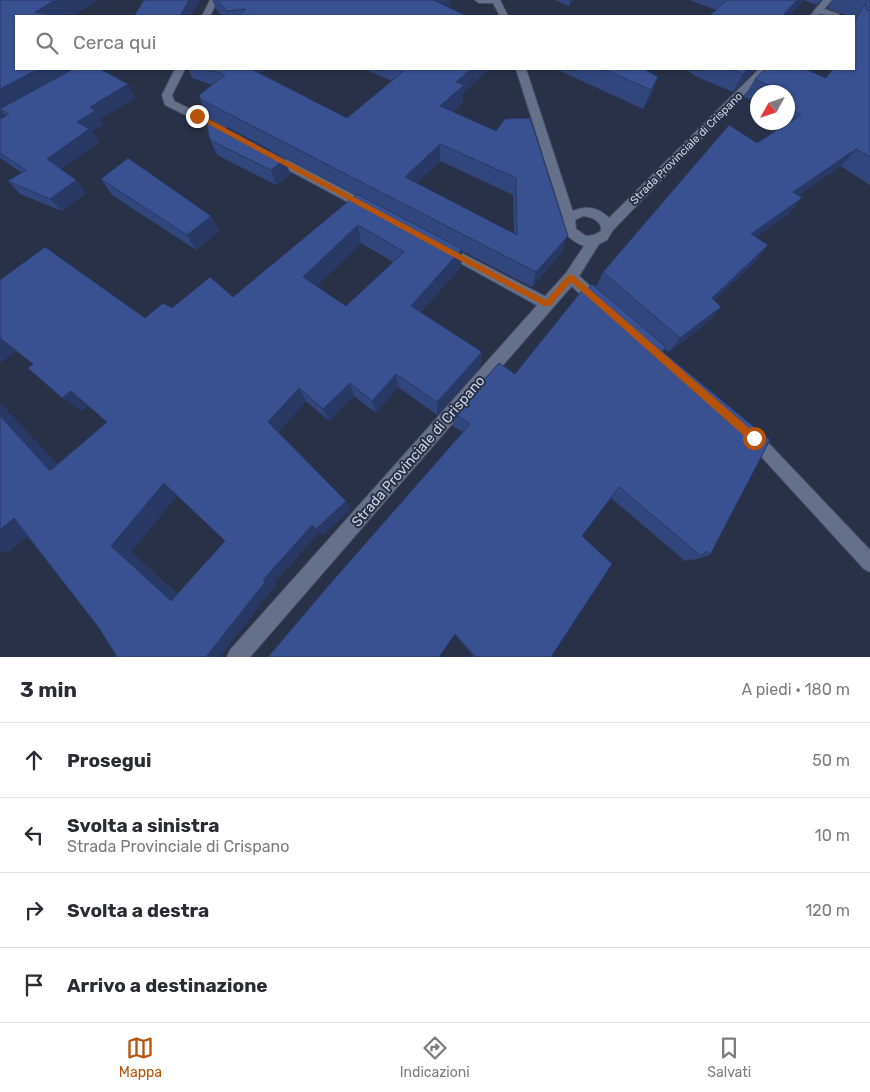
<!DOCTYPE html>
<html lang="it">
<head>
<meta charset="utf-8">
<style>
	body { margin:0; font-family:Rubik,sans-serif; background:#f2f2f3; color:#2b2b33 }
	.compass { position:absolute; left:750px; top:85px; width:45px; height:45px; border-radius:50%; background:#fff; box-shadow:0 1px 4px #0004; rotate:230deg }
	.stop { position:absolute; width:15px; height:15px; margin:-11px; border:4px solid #b45309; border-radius:50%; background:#fff }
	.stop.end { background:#b45309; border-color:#fff; box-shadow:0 1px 5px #0008 }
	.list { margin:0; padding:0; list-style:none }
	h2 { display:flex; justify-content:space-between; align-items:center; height:65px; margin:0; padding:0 20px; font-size:21px }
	h2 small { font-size:16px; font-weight:400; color:#7c7c81 }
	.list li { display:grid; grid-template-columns:32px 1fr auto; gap:15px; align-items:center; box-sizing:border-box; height:75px; padding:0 20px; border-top:1px solid #e1e1e2 }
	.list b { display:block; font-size:19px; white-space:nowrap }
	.list p { margin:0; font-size:16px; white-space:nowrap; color:#7c7c81 }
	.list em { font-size:16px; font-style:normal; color:#7c7c81 }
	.icon { flex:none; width:28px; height:28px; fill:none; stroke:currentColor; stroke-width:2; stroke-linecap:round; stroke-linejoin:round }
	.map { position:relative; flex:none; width:870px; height:657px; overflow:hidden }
	.search { position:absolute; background:#fff; box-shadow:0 1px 4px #0004; left:15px; right:15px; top:15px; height:55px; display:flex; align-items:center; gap:12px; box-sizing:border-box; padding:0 18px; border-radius:0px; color:#7c7c81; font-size:19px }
	.sheet { height:365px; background:#fff }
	nav { display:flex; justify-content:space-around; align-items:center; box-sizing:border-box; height:70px; border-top:1px solid #e1e1e2; background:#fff; font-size:14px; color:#7c7c81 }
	nav a { display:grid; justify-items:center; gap:2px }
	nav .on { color:#b45309 }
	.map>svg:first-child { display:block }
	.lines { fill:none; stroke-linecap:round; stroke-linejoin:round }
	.minor-casing { stroke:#464d60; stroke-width:2 }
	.tertiary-casing { stroke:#464d60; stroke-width:2 }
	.minor { fill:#65708a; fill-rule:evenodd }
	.tertiary { fill:#65708a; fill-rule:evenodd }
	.wall { fill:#31467d; fill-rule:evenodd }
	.shaded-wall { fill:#283966 }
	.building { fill:#395191; stroke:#283966; fill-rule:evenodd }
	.route { fill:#b45309 }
	.labels { text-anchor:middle; stroke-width:4; stroke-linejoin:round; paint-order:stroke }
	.far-street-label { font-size:11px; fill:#cdd3e2; stroke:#283148 }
	.street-label { font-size:14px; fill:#cdd3e2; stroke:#283148 }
</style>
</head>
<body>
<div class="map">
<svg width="870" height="657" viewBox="0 0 870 657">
	<rect width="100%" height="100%" fill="#283148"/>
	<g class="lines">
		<defs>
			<g id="minor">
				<path d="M 210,0 L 218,0 L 210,16 L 202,16 Z"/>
				<path d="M 475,0 L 500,0 L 508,16 L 500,16 L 493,3 L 479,3 Z"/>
				<path d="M 819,7 L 839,14 L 840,16 L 828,16 L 816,12 L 816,8 Z"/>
				<path d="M 175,69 L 185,69 L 172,95 L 174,101 L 226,127 L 226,131 L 218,131 L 165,105 L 162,95 Z"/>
				<path d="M 516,69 L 526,69 L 575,218 L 573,221 L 569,222 L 563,218 Z"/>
				<path d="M 270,151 L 371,204 L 373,207 L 367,211 L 363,210 L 266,158 L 266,152 Z"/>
				<path d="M 446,245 L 552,300 L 554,304 L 552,308 L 542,308 L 442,253 L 440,250 L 442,247 Z"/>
				<path d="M 571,272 L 576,273 L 603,298 L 605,302 L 603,306 L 593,306 L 566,281 L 565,277 Z"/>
				<path d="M 752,429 L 757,431 L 870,550 L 870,572 L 864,569 L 747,441 L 744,436 L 747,431 Z"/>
			</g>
			<g id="tertiary">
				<path d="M 823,0 L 832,0 L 818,16 L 810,16 Z"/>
				<path d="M 759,69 L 769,69 L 613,230 L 607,240 L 599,244 L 576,281 L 250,657 L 227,657 L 230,650 L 566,273 L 584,246 C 571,241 557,230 565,215 C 581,206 595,204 609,218 ZM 583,216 C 592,217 602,221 601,231 L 594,235 L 586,236 L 576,229 L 575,220 Z"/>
			</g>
		</defs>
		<!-- minor casing -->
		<use href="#minor" class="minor-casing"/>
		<!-- tertiary casing -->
		<use href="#tertiary" class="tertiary-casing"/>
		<!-- minor -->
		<use href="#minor" class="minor"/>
		<!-- tertiary -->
		<use href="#tertiary" class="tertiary"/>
	</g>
	<!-- wall -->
	<g class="wall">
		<path d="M 0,0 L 98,0 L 72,16 L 16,16 L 135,98 L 100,119 L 103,124 L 92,132 L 99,142 L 61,169 L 76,180 L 86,193 L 62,211 L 20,194 L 8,181 L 22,173 L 0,158 L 0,119 L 5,116 L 4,114 L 0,117 Z"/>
		<path d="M 212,0 L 451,0 L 451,2 L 446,6 L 467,16 L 222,16 L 216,9 Z"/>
		<path d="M 555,0 L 574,0 L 569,6 Z"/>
		<path d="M 690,0 L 821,0 L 816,5 L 804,0 L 789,16 L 709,16 L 716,10 Z"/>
		<path d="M 832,0 L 870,0 L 870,185 L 841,166 L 798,195 L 802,198 L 787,215 L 756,237 L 768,245 L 755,262 L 714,300 L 709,321 L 669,352 L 665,349 L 663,352 L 710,555 L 693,560 L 692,559 L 685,561 L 611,498 L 582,536 L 551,657 L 474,657 L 455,635 L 463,432 L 453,426 L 454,413 L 515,374 L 587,290 L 596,287 L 603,272 L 757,143 L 780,128 L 771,122 L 788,122 L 788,92 L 758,92 L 758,103 L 744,97 L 755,79 L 826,78 L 854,69 L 854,20 L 855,19 L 854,19 L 854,16 L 848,16 L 828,8 Z"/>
		<path d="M 188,69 L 266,69 L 260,73 L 347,118 L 392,81 L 364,69 L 487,69 L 487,71 L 463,93 L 463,103 L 453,112 L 496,131 L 562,252 L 532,287 L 462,251 L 461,267 L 421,312 L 482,352 L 480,367 L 437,415 L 398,387 L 376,413 L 354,396 L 329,421 L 306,401 L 278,432 L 351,509 L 323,535 L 319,532 L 274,583 L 276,585 L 99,628 L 27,536 L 8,552 L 0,403 L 57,464 L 107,422 L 88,406 L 81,411 L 33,364 L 0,280 L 145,318 L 172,308 L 233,297 L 356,195 L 208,117 L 200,99 L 212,85 L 192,78 ZM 440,161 L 513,195 L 514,234 L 417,183 ZM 361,243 L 393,262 L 346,306 L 316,286 ZM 177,495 L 225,541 L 177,594 L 131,552 Z"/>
		<path d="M 556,69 L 644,69 L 658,77 L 650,97 L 643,109 Z"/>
		<path d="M 685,69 L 756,69 L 733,92 L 697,77 Z"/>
		<path d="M 210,140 L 285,159 L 290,174 L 276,185 L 217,155 Z"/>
		<path d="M 101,179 L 211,216 L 219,231 L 196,250 L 112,195 Z"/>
	</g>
	<!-- shaded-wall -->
	<g class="shaded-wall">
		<path d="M 55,0 L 98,0 L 72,16 L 37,16 L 35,12 Z"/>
		<path d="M 189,0 L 200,0 L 191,16 L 180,16 Z"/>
		<path d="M 432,0 L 451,0 L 451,2 L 433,16 Z"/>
		<path d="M 570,0 L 574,0 L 569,6 Z"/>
		<path d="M 797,0 L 804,0 L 789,16 L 782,16 Z"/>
		<path d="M 38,69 L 85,69 L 0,109 L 4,114 L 0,117 L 0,89 Z"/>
		<path d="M 245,69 L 266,69 L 249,82 Z"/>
		<path d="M 471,69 L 487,69 L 487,71 L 463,93 L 463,103 L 440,123 L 440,106 L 456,82 Z"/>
		<path d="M 748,69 L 756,69 L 733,92 L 743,74 Z"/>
		<path d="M 658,77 L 650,97 L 643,109 L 651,90 Z"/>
		<path d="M 128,84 L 135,98 L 100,119 L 103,124 L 92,132 L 99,142 L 57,172 L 47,159 L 90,107 Z"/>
		<path d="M 440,144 L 440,161 L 406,194 L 405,177 Z"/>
		<path d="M 856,149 L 841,166 L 779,209 L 793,192 Z"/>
		<path d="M 285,159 L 290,174 L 276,185 L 271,170 Z"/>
		<path d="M 76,180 L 86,193 L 62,211 L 50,199 Z"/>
		<path d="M 802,198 L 787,215 L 738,250 L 751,234 Z"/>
		<path d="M 211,216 L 219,231 L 196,250 L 187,235 Z"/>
		<path d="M 358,225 L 361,243 L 309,294 L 303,277 Z"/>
		<path d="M 568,236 L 562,252 L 532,287 L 536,272 Z"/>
		<path d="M 768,245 L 755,262 L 700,313 L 712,298 Z"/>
		<path d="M 462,249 L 461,267 L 412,322 L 411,306 Z"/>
		<path d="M 721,307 L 709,321 L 669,352 L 680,338 Z"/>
		<path d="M 0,338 L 18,350 L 0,363 Z"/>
		<path d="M 482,352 L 480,367 L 437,415 L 437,402 Z"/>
		<path d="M 396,374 L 398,387 L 376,413 L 372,401 Z"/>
		<path d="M 350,383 L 354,396 L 329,421 L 323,409 Z"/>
		<path d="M 299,388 L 306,401 L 277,434 L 268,422 Z"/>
		<path d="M 71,391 L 90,404 L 81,411 L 62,398 Z"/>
		<path d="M 0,403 L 72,480 L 50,471 L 0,416 Z"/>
		<path d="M 164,483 L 180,492 L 131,552 L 187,604 L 171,601 L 111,546 Z"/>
		<path d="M 346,501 L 351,509 L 323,535 L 319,532 L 274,583 L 276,585 L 220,657 L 206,657 L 263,580 L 312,525 Z"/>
		<path d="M 14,518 L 38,525 L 8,552 L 0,551 L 0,530 Z"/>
	</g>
	<!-- building -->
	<g class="building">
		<path d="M 0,0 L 55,0 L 35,12 L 54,16 L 16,16 L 16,69 L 38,69 L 0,89 Z"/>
		<path d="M 144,0 L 189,0 L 180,16 L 134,16 Z"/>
		<path d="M 217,0 L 433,0 L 467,16 L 238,16 L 246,9 L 227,11 Z"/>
		<path d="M 727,0 L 797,0 L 782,16 L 709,16 Z"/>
		<path d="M 865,4 L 866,9 L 870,11 L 870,157 L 856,149 L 793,192 L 802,198 L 751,234 L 768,245 L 712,298 L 721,307 L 680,338 L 603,272 L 729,125 L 757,143 L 801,115 L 788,107 L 788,92 L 767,92 L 772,87 L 755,79 L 765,69 L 805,69 L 826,78 L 833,69 L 854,69 L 854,22 Z"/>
		<path d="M 73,69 L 100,69 L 128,84 L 90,107 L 95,111 L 77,122 L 89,129 L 47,159 L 76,180 L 50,199 L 8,181 L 26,170 L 0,153 L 0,119 L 9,114 L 0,109 Z"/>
		<path d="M 208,69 L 251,69 L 347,118 L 405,70 L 403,69 L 471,69 L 456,82 L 464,85 L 440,106 L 496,131 L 505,119 L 530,118 L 568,236 L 536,272 L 200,99 L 199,95 L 225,75 ZM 440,144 L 516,178 L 517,235 L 405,177 Z"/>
		<path d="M 604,69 L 644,69 L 658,77 L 651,90 Z"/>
		<path d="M 731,69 L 748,69 L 743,74 Z"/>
		<path d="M 205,117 L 285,159 L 271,170 L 210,140 Z"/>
		<path d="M 128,158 L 211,216 L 187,235 L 101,179 Z"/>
		<path d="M 357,194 L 462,249 L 411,306 L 482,352 L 437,402 L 396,374 L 372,401 L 350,383 L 323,409 L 299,388 L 268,422 L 346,501 L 316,529 L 312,525 L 263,580 L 265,582 L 206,657 L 117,657 L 99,628 L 14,518 L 0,530 L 0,416 L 50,471 L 107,422 L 71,391 L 62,398 L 28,368 L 33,364 L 0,338 L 0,280 L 45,247 L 145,318 L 163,303 L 172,308 L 210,277 L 233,297 ZM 358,225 L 404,252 L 346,306 L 303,277 ZM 164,483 L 225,541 L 171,601 L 111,546 Z"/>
		<path d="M 592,284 L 666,347 L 662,351 L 770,440 L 710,555 L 706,551 L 701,556 L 619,487 L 582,536 L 612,564 L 551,657 L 476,657 L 455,634 L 439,657 L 268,657 L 329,585 L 470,424 L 454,413 L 499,363 L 515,374 L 584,288 L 587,290 Z"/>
	</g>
	<!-- route -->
	<path class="route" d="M 195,114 L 199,114 L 546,300 L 568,275 L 573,275 L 757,435 L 757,442 L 751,442 L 571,282 L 550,306 L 544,306 L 195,117 Z"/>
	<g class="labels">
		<!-- far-street labels -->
		<g class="far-street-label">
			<text transform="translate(686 148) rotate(-45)" y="4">Strada Provinciale di Crispano</text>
		</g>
		<!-- street labels -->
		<g class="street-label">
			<text transform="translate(418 451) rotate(-49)" y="5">Strada Provinciale di Crispano</text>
		</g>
	</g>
</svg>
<svg class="compass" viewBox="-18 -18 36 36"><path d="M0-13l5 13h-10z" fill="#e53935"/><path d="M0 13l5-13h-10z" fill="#7c7c81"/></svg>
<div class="stop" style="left:754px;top:438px"></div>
<div class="stop end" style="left:197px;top:116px"></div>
<div class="search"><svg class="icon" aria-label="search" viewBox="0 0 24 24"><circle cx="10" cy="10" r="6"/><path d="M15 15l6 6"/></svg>Cerca qui</div>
</div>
<section class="sheet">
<h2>3 min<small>A piedi · 180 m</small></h2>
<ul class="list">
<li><svg class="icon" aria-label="ahead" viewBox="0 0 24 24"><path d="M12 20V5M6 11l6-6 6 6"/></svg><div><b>Prosegui</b></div><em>50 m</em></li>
<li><svg class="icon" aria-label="left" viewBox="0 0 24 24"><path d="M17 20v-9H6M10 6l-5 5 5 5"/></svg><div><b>Svolta a sinistra</b><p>Strada Provinciale di Crispano</p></div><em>10 m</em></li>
<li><svg class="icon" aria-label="right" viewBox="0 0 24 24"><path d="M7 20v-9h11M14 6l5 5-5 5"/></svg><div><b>Svolta a destra</b></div><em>120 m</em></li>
<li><svg class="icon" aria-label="arrive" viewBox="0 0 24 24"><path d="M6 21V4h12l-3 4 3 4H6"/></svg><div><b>Arrivo a destinazione</b></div></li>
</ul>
</section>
<nav>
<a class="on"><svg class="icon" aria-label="map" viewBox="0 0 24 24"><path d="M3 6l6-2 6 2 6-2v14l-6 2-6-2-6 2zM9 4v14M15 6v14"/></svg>Mappa</a>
<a><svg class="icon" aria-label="directions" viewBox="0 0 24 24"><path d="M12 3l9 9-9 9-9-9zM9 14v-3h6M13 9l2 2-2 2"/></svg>Indicazioni</a>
<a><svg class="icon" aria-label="saved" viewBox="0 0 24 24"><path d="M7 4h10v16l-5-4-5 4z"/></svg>Salvati</a>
</nav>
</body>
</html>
